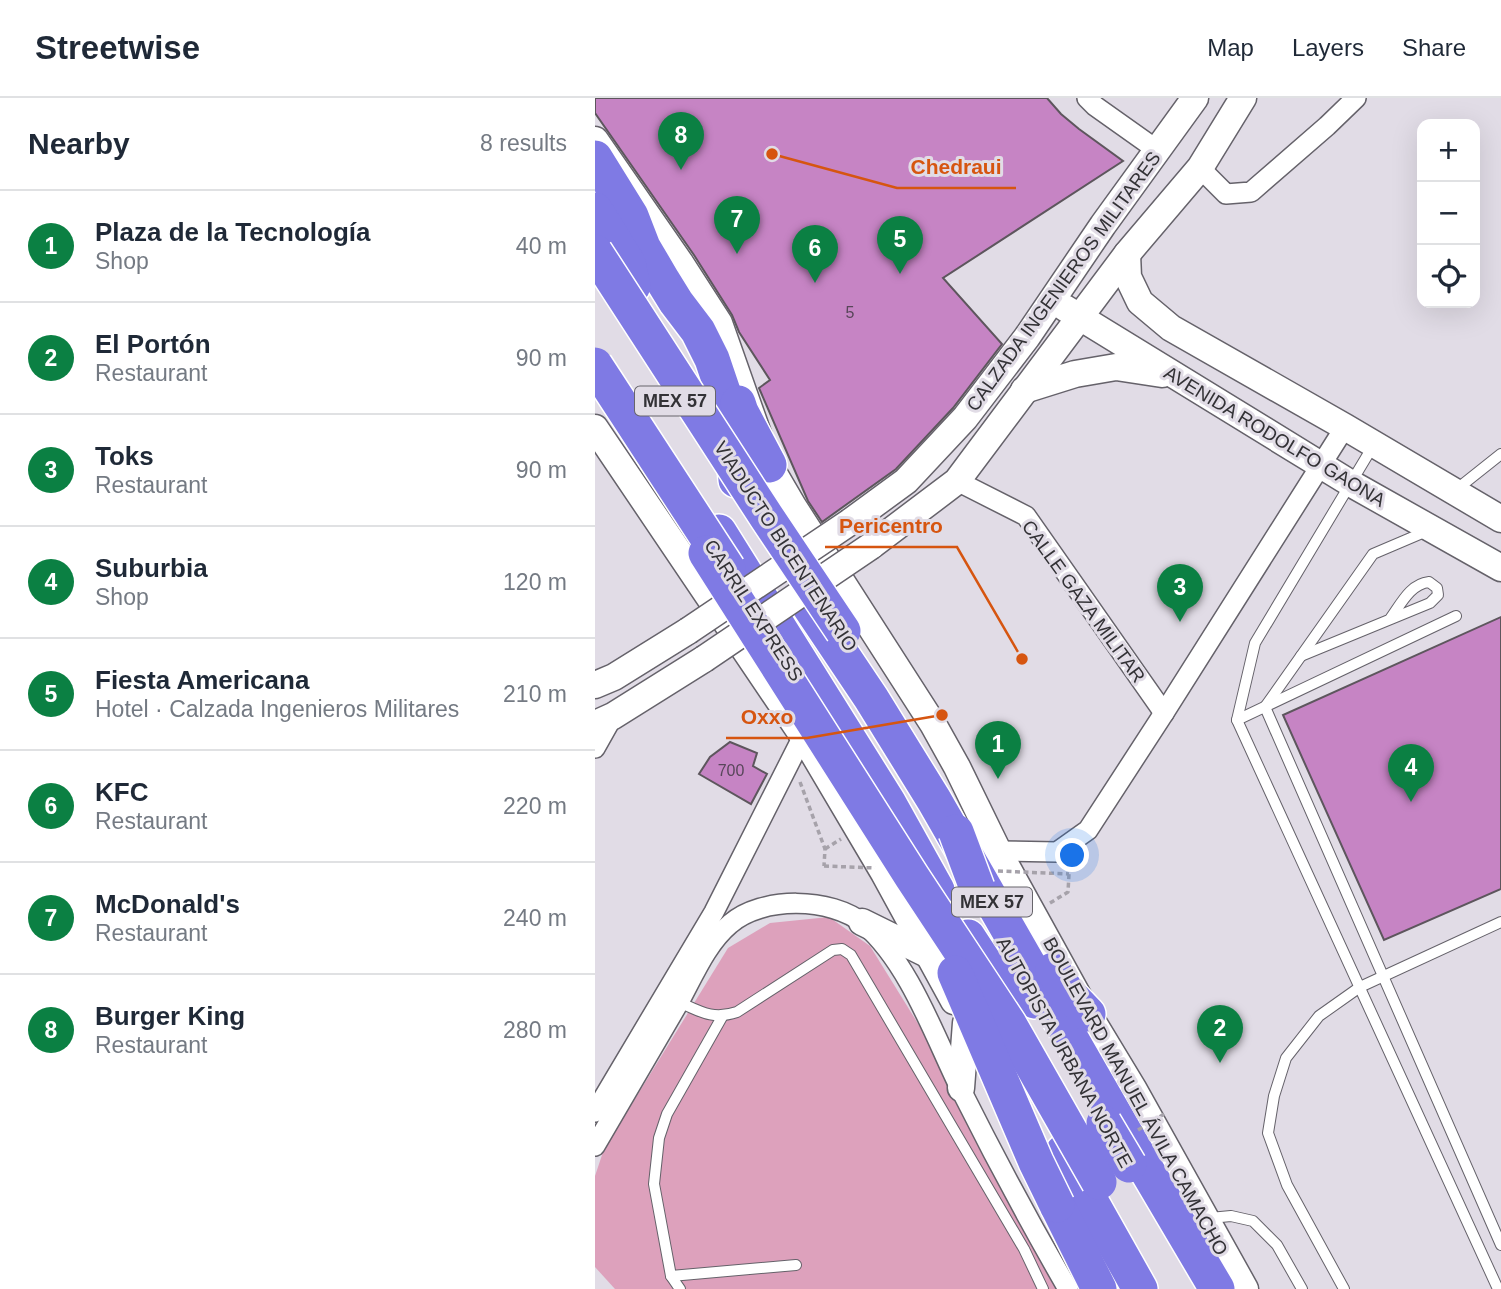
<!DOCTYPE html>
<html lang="en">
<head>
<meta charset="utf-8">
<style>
	body { margin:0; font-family:Arial,sans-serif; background:#f6f6f7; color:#1f2937 }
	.controls { position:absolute; right:21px; top:21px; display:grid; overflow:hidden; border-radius:14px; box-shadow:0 7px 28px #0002 }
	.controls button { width:63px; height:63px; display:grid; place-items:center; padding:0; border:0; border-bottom:2px solid #e0e1e3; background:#fff; color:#1f2937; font:35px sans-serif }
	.you { position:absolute; left:478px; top:758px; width:24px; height:24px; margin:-18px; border:5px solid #fff; border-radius:50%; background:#1a73e8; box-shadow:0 0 0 10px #1a73e833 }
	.badge { display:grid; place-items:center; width:46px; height:46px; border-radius:50%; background:#0b8043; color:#fff; font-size:23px; font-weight:700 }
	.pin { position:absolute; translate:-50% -58px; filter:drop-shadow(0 2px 4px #0008) }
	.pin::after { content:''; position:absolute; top:37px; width:24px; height:21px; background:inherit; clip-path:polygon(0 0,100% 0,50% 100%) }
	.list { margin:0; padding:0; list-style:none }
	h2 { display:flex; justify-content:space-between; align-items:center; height:91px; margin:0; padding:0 28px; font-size:30px }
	h2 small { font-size:23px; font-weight:400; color:#747a83 }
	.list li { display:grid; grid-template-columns:46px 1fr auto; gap:21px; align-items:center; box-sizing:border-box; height:112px; padding:0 28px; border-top:2px solid #e0e1e3 }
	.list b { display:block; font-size:26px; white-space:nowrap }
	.list p { margin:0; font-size:23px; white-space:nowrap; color:#747a83 }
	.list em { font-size:23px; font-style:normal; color:#747a83 }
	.icon { flex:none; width:38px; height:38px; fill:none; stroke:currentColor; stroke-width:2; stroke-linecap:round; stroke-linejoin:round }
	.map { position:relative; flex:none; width:906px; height:1191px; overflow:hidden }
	header { display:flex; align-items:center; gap:42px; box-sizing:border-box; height:98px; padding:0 35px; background:#fff; border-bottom:2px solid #e0e1e3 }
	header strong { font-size:33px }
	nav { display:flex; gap:38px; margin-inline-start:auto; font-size:24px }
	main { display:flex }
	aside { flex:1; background:#fff }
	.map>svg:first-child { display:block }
	.green { fill:#dda1bc }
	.building { fill:#c684c4; stroke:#5d565d; stroke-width:2 }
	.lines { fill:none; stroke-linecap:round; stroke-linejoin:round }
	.lane-casing { stroke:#65626a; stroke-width:12 }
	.street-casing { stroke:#65626a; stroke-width:22 }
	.secondary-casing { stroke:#65626a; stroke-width:29 }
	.highway-casing { stroke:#fff; stroke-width:38 }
	.path { stroke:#a6a2aa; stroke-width:3.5; stroke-dasharray:5 3.5; stroke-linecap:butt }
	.lane { stroke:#fff; stroke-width:10 }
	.street { stroke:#fff; stroke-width:19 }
	.secondary { stroke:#fff; stroke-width:26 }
	.highway { stroke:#7f7ae4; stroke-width:35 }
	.secondary-bridge-casing { stroke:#65626a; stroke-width:29; stroke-linecap:butt }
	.highway-bridge-casing { stroke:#fff; stroke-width:38; stroke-linecap:butt }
	.path-bridge { stroke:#a6a2aa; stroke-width:3.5; stroke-dasharray:5 3.5; stroke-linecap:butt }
	.secondary-bridge { stroke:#fff; stroke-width:26 }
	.highway-bridge { stroke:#7f7ae4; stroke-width:35 }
	.labels { text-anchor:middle; stroke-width:6; stroke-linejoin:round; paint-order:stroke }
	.number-label { font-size:16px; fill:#58465a }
	.shield { fill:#e1dce6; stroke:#67656b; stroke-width:2 }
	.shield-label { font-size:18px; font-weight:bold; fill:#333236 }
	.street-label { font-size:19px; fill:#333236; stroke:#e1dce6 }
	.leader { fill:none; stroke:#d65510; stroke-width:2.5 }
	.callout-dot { fill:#d65510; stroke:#e1dce6; stroke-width:2.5 }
	.callout-label { font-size:21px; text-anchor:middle; font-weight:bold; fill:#d65510; stroke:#e1dce6; stroke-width:6; stroke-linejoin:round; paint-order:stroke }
</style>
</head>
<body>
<header>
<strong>Streetwise</strong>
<nav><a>Map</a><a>Layers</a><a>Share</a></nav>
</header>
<main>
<aside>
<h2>Nearby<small>8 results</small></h2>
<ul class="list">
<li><span class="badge">1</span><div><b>Plaza de la Tecnología</b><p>Shop</p></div><em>40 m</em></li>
<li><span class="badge">2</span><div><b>El Portón</b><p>Restaurant</p></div><em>90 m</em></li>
<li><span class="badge">3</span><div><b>Toks</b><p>Restaurant</p></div><em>90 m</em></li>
<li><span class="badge">4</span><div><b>Suburbia</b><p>Shop</p></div><em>120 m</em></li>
<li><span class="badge">5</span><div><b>Fiesta Americana</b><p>Hotel · Calzada Ingenieros Militares</p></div><em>210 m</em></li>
<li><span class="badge">6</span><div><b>KFC</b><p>Restaurant</p></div><em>220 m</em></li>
<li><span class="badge">7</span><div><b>McDonald's</b><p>Restaurant</p></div><em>240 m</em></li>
<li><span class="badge">8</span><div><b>Burger King</b><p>Restaurant</p></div><em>280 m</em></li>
</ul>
</aside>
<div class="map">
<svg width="906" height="1191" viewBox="0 0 906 1191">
	<rect width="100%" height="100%" fill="#e1dce6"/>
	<!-- green -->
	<path class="green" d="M 234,819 L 275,848 L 348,966 L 464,1191 L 20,1191 L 0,1169 L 0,1078 L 9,1051 L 133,850 L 175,825 Z"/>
	<!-- building -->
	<g class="building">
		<path d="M 0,0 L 452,0 L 466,16 L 484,31 L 528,63 L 348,180 L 407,246 L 358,310 L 301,371 L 227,424 L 213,403 L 164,290 L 175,282 L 144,234 L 137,217 L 99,157 L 0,15 Z"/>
		<path d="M 906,519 L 906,791 L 789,842 L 688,617 Z"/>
		<path d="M 135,644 L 162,655 L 158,668 L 172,676 L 156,706 L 104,676 L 115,659 Z"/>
	</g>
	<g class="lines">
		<defs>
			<g id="lane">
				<path d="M 778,348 L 660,545 L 642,622 L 903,1191"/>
				<path d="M 862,391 L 906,356"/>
				<path d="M 832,433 L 778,456 L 670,609 L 906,1147"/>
				<path d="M 706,558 L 835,505 L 843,497 L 842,490 L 834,484 C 815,486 806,506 795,521"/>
				<path d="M 642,622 L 861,518"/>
				<path d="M 84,904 C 106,914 118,922 142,914 L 238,852 L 247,851 L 256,857 L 429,1151 L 448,1191"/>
				<path d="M 615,1120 L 636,1118 L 658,1123 L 682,1147 L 707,1191"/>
				<path d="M 76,1178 L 201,1167"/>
				<path d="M 85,1191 L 76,1178 L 59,1086 L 64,1040 L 72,1016 L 127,919"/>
				<path d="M 749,1191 L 692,1087 L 673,1035 L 679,998 L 691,960 L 724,918 L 765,889 L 906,824"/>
			</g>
			<g id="street">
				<path d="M 492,0 L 500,8 L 562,52"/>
				<path d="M 605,70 L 631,96 L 656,94 L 732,28 L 761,0"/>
				<path d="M 362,383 L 431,418 L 569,615"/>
				<path d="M 0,650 L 18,618"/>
				<path d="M 403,753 L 462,754 L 493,732 L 569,615 L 750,329"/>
				<path d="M 0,1014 L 119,814 L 208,638"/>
				<path d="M 0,1048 C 28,1000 56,953 83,906 C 98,879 111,846 135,826 C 167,798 236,799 269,826 C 314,865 339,937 365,990 C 399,1058 435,1125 473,1191"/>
			</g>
			<g id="secondary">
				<path d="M 0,42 L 86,166 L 124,225 L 174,367 L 198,408 L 338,626 L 362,669 L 403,753 L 493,916 L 539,992 L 650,1191"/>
				<path d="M 532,156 L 533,179 L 545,204 L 576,230 L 750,329 L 906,421"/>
				<path d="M 470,210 L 755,385 L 906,470"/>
				<path d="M 429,292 L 480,276 L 521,269 L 567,276"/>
				<path d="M 0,330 L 208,638 L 289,775 L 359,903"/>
				<path d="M 255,424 L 311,383 L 370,320 L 432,239 L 508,127 L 600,0"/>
				<path d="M 276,448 L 362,383 L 532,156 L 605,70 L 648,0"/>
				<path d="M 0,587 L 19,579 L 93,533"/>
				<path d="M 0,626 L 18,618 L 109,561"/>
				<path d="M 267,824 L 334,857"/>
				<path d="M 366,990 L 371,925"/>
			</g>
			<g id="highway">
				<path d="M 0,60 L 36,118 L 48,149 L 68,183 L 81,204 L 103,233 L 117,261 L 136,317 L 141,382"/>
				<path d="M 0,112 L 33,165 L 38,188"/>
				<path d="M 143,305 L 146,314 L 174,367"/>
				<path d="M 124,434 L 293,704 L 342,792"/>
				<path d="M 215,509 L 276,600 L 339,702 L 537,1047 L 622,1191"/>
				<path d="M 373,839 L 390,865 L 419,890 L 440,903"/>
				<path d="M 458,872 L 472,894 L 493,916"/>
				<path d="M 468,1054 L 545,1191"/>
				<path d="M 462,1107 L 504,1191"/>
			</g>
		</defs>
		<!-- lane casing -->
		<use href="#lane" class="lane-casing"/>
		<!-- street casing -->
		<use href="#street" class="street-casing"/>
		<!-- secondary casing -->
		<use href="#secondary" class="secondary-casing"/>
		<!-- highway casing -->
		<use href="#highway" class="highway-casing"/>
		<!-- path -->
		<g class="path">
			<path d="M 205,684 L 230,751 L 229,768"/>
			<path d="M 230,751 L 246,741"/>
			<path d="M 455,805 L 473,794 L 474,776"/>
		</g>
		<!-- lane -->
		<use href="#lane" class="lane"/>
		<!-- street -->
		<use href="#street" class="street"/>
		<!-- secondary -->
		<use href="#secondary" class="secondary"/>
		<!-- highway -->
		<use href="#highway" class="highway"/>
		<defs>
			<g id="secondary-bridge">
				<path d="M 93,533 L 255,424"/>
				<path d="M 109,561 L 276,448"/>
			</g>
			<g id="highway-bridge">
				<path d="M 0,154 L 171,418 L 248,533"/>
				<path d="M 0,267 L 133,471"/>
				<path d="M 111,455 L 317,779 L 414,926 L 504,1084"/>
				<path d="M 361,734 L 382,790"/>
				<path d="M 360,875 L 441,1064 L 462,1107"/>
				<path d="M 509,1025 L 534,1067"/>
			</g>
		</defs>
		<!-- secondary-bridge casing -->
		<use href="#secondary-bridge" class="secondary-bridge-casing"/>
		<!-- highway-bridge casing -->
		<use href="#highway-bridge" class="highway-bridge-casing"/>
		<!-- path-bridge -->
		<g class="path-bridge">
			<path d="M 229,768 L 280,770"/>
			<path d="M 403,773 L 474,776"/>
			<path d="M 543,1032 L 569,1016"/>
		</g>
		<!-- secondary-bridge -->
		<use href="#secondary-bridge" class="secondary-bridge"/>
		<!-- highway-bridge -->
		<use href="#highway-bridge" class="highway-bridge"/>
	</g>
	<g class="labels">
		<!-- number labels -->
		<g class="number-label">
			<text x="255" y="220">5</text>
			<text x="136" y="678">700</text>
		</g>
		<!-- shield labels -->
		<g class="shield">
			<rect x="40" y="288.5" width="80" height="29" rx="5"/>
			<rect x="357" y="789.5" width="80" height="29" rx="5"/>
		</g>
		<g class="shield-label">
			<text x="80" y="309">MEX 57</text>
			<text x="397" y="810">MEX 57</text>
		</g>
		<!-- street labels -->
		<g class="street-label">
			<text transform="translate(468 183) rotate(-54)" y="7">CALZADA INGENIEROS MILITARES</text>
			<text transform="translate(680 338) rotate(31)" y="7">AVENIDA RODOLFO GAONA</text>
			<text transform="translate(191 448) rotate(57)" y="7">VIADUCTO BICENTENARIO</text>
			<text transform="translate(489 503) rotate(54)" y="7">CALLE GAZA MILITAR</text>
			<text transform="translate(159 512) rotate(57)" y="7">CARRIL EXPRESS</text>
			<text transform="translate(470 954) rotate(61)" y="7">AUTOPISTA URBANA NORTE</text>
			<text transform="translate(541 998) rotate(61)" y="7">BOULEVARD MANUEL ÁVILA CAMACHO</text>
		</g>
	</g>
	<!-- callouts -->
	<path class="leader" d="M177 56L302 90H421M427 561L362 449H230M347 617L212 640H131"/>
	<g class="callout-dot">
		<circle cx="177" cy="56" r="7"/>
		<circle cx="427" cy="561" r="7"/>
		<circle cx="347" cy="617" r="7"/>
	</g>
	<g class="callout-label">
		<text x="361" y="76">Chedraui</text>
		<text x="296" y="435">Pericentro</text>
		<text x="172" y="626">Oxxo</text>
	</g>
</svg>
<div class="controls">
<button>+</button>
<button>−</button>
<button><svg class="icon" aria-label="locate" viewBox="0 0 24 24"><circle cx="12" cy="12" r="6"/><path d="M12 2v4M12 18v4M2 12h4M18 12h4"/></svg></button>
</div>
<div class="you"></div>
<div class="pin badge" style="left:403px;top:681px">1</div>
<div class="pin badge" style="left:625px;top:965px">2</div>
<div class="pin badge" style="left:585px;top:524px">3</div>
<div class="pin badge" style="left:816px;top:704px">4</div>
<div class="pin badge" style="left:305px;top:176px">5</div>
<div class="pin badge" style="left:220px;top:185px">6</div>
<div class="pin badge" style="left:142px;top:156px">7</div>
<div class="pin badge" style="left:86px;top:72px">8</div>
</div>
</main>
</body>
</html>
